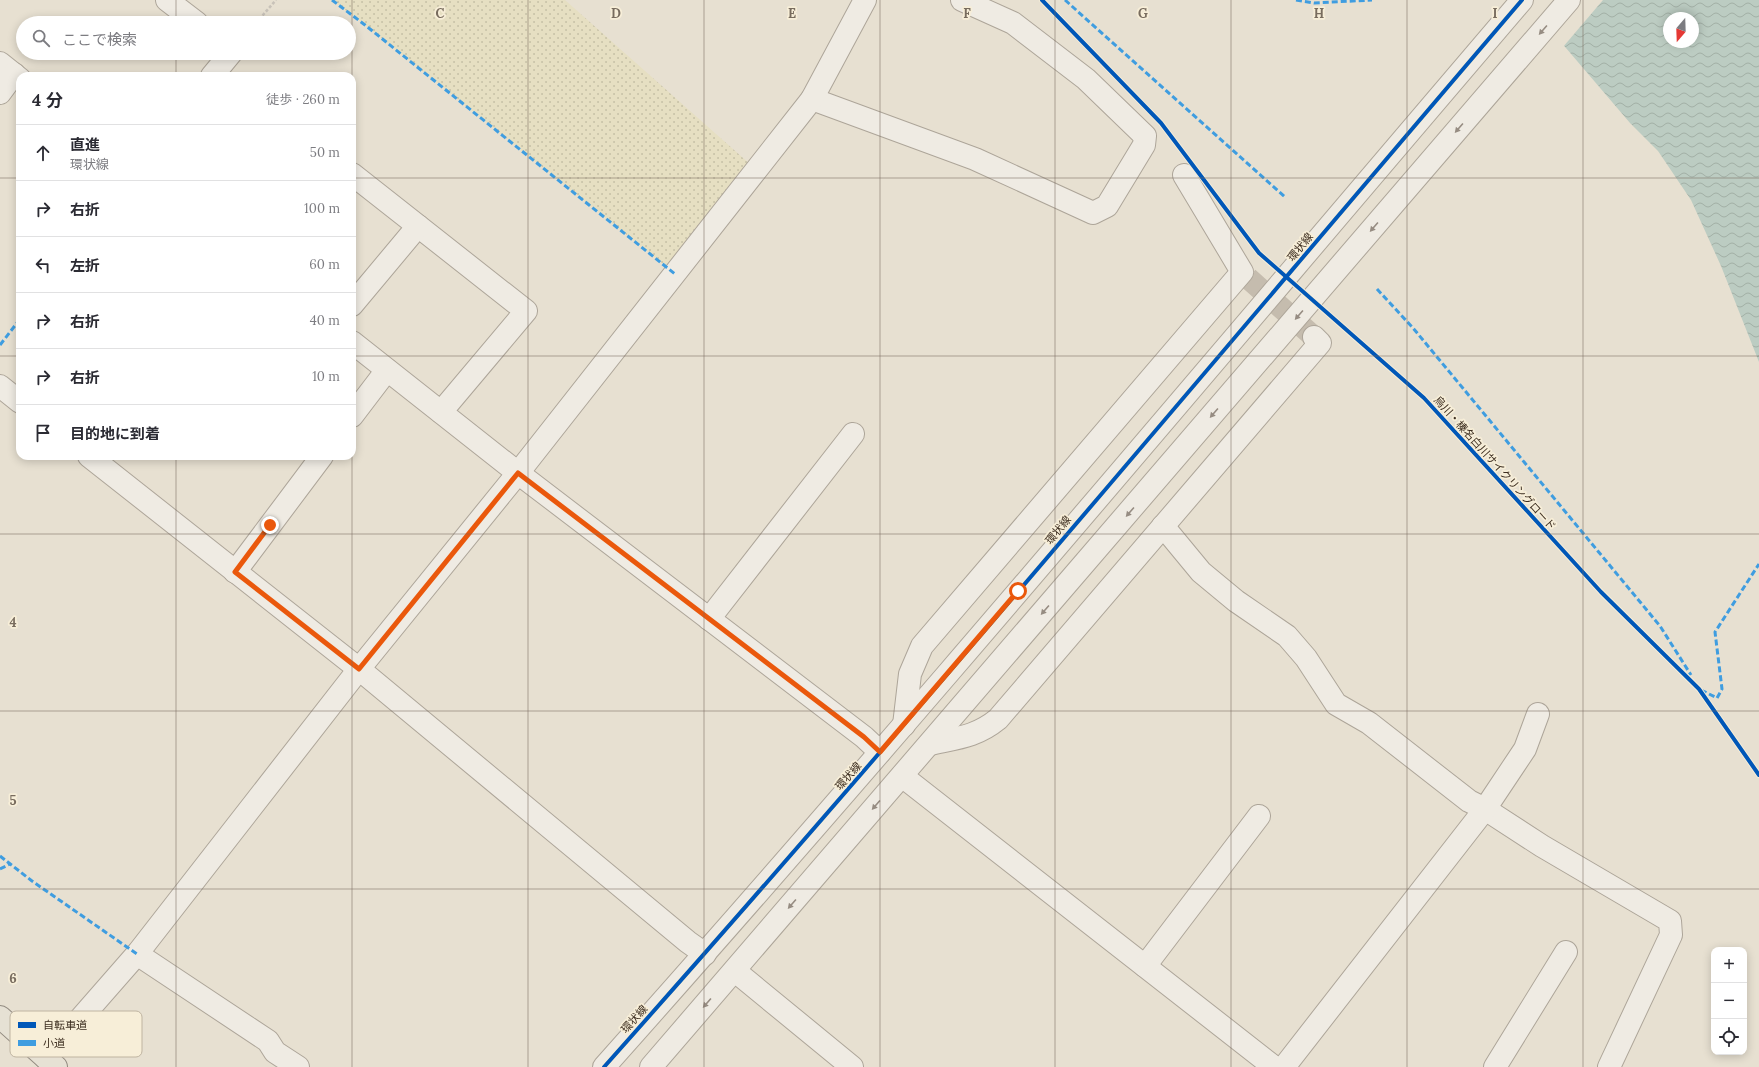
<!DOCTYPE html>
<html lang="ja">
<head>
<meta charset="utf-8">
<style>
	body { margin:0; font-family:Lora,"Noto Sans JP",serif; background:#f2f2f3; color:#2b2b33 }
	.controls { position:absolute; right:12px; bottom:12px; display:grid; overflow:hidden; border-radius:8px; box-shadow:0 2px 10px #0003 }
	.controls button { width:36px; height:36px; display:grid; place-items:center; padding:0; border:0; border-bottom:1px solid #e1e1e2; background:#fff; color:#2b2b33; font:20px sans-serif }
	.compass { position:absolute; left:1663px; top:12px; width:36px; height:36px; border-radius:50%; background:#fff; box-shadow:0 2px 10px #0003; rotate:199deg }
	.stop { position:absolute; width:12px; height:12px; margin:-9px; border:3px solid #ea580c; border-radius:50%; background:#fff }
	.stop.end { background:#ea580c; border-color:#fff; box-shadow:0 1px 4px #0008 }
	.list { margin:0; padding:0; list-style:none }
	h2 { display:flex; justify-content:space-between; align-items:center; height:52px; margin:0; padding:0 16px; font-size:17px }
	h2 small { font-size:13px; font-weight:400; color:#7c7c81 }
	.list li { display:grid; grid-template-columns:26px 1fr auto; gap:12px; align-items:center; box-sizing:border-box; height:56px; padding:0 16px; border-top:1px solid #e1e1e2 }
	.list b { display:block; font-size:15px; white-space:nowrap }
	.list p { margin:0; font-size:13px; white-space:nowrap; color:#7c7c81 }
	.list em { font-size:13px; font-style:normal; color:#7c7c81 }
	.icon { flex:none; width:22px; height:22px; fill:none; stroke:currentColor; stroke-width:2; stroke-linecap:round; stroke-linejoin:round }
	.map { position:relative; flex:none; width:1759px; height:1067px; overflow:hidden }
	.search { position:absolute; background:#fff; box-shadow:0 2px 10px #0003; left:16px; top:16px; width:340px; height:44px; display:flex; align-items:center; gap:10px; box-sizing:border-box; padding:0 14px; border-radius:22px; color:#7c7c81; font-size:15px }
	.panel { position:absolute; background:#fff; box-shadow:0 2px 10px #0003; left:16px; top:72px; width:340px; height:388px; border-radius:12px }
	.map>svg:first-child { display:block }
	.farmland { fill:url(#farmland-dots) }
	.water { fill:url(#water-waves); fill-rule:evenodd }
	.pier { fill:#e7e0d1 }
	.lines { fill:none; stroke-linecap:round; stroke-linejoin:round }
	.minor-tunnel { stroke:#c5bcae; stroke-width:22; stroke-dasharray:22 11; stroke-linecap:butt }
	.minor-casing { stroke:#ada599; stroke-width:24 }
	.major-casing { stroke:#928b80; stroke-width:24 }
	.path { stroke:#c8c2b9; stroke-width:2.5; stroke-dasharray:3 2; stroke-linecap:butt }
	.minor { stroke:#efebe3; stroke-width:22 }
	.major { stroke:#e6e1d4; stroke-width:22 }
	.quiet { stroke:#3f9de0; stroke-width:3; stroke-dasharray:6 3; stroke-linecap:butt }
	.cycleway-casing { stroke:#f7eed8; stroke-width:6 }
	.cycleway { stroke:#0057b8; stroke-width:4 }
	.oneway { fill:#968c82 }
	.route { stroke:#ea580c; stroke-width:5 }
	.grid { fill:none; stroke:#786c5e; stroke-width:1; stroke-opacity:0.55 }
	.labels { text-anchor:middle; stroke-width:3.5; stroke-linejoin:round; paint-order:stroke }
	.street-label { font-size:11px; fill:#3d2e20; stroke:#f7eed8 }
	.key { fill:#f7eed8; stroke:#bfb4a1; stroke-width:1 }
	.key-label { font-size:11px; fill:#3d2e20 }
	.grid-label { font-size:13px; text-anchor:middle; font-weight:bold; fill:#786c5e; stroke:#f7eed8; stroke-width:3.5; stroke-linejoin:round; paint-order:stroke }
</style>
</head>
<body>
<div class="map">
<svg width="1759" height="1067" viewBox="0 0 1759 1067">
	<defs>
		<pattern id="farmland-dots" width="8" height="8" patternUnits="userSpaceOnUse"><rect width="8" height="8" fill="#e6dfc2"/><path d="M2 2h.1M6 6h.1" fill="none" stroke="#c6c0a6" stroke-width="1.8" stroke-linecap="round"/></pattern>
		<pattern id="water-waves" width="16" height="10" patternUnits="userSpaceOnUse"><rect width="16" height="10" fill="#bcccc2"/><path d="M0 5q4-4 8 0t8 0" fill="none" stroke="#a2b0a6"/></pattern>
	</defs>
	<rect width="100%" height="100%" fill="#e7e0d1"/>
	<!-- farmland -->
	<path class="farmland" d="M 332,0 L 565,0 L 751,165 L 668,268 L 365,25 Z"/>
	<!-- water -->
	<path class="water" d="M 1525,0 L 1759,0 L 1759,362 L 1721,266 L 1691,200 L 1658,151 L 1630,123 ZM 1669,18 L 1693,18 L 1693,42 L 1669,42 Z"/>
	<!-- pier -->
	<path class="pier" d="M 1523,0 L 1603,0 L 1563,47 Z"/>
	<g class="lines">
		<!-- minor-tunnel -->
		<path class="minor-tunnel" d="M 1248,278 L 1314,337"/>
		<defs>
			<g id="minor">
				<path d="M 167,0 L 197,23"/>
				<path d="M 0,63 L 20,79"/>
				<path d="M 212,76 L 231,53"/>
				<path d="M 0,93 L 14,74"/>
				<path d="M 812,99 L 975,159 L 1093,213 L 1107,206 L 1144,145 L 1145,136 L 1086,79 L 1013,23 L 962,0"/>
				<path d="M 352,174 L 526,311 L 441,412"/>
				<path d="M 352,305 L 418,226"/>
				<path d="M 352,342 L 518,473 L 864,737 L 880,752"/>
				<path d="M 0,386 L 20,402"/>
				<path d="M 352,416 L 387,370"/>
				<path d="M 89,456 L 359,669 L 688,942 L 705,954"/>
				<path d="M 1163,526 L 1201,572 L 1236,601 L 1287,636 L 1306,658 L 1336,704 L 1369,723 L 1469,801 L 1485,809 L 1542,846 L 1670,921 L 1671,935 L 1609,1067"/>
				<path d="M 235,572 L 322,456"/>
				<path d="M 709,619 L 853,434"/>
				<path d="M 904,725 L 910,674 L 922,646 L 1242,272 L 1184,175"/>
				<path d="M 930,744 C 957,738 976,737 998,719 L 1320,343 L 1314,337"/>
				<path d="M 902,776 L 1274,1067"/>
				<path d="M 137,954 L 268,1041 L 275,1052 L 298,1067"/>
				<path d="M 1145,966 L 1259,816"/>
				<path d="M 735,971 L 852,1067"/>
				<path d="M 46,1058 L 137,954 L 359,669 L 518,473 L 812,99 L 865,0"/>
				<path d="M 604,1067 C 916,717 1217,357 1522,0"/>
				<path d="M 651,1067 L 1569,0"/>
				<path d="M 1284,1067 L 1485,809 L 1525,749 L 1538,714"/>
				<path d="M 1495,1067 L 1566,952"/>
			</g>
			<path id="major" d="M 0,1017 L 56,1067"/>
		</defs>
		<!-- minor casing -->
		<use href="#minor" class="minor-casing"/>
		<!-- major casing -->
		<use href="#major" class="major-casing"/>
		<!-- path -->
		<path class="path" d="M 256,23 L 276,0"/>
		<!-- minor -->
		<use href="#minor" class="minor"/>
		<!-- major -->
		<use href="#major" class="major"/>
		<!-- quiet -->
		<g class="quiet">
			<path d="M 332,0 L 365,25 L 675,274"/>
			<path d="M 1065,0 L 1285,197"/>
			<path d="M 1296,0 L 1314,3 L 1372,0"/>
			<path d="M 1377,289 L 1413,328 L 1660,626 L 1691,675"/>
			<path d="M 0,345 L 20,319"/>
			<path d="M 1701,690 L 1717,698 L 1722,689 L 1715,632 L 1759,564"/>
			<path d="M 0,856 L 32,881 L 137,954"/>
			<path d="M 0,869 L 10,864"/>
		</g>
		<defs>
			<g id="cycleway">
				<path d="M 1042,0 L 1161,123 L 1259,253 L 1424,398 L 1601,592 L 1699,689 L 1759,775"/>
				<path d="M 604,1067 C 916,717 1217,357 1522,0"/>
			</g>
		</defs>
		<!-- cycleway casing -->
		<use href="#cycleway" class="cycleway-casing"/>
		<!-- cycleway -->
		<use href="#cycleway" class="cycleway"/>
	</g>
	<!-- one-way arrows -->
	<defs><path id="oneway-solid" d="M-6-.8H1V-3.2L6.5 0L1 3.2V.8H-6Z"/></defs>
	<g class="oneway">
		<use href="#oneway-solid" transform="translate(1543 30) rotate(131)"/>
		<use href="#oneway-solid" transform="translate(1459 128) rotate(131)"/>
		<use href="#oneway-solid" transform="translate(1374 227) rotate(131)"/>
		<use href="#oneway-solid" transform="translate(1299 315) rotate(131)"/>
		<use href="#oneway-solid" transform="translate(1214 413) rotate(131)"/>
		<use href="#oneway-solid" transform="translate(1130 512) rotate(131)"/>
		<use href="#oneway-solid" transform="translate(1045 610) rotate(131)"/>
		<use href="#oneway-solid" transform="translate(876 805) rotate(131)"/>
		<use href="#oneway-solid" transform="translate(792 904) rotate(131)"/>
		<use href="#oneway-solid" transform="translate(707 1003) rotate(131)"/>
	</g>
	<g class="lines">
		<!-- route -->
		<path class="route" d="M 270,525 L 235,572 L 359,669 L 518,473 L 864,737 L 880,752 L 1018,591"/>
	</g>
	<!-- grid -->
	<path class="grid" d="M 176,0 L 176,23M 352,0 L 352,76M 528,0 L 528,1067M 704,0 L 704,1067M 880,0 L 880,1067M 1055,0 L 1055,1067M 1231,0 L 1231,1067M 1407,0 L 1407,1067M 1583,0 L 1583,1067M 176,53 L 176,76M 0,178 L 20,178M 352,178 L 1759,178M 0,356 L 20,356M 352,356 L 1759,356M 176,456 L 176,1067M 352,456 L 352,1067M 0,534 L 1759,534M 0,711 L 1759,711M 0,889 L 1759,889"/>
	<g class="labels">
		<!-- street labels -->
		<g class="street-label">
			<text transform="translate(1300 247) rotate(-50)" y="4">環状線</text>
			<text transform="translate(1495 463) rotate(48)" y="4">烏川・榛名白川サイクリングロード</text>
			<text transform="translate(1058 530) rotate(-50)" y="4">環状線</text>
			<text transform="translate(848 776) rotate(-49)" y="4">環状線</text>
			<text transform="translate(634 1019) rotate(-48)" y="4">環状線</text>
		</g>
	</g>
	<!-- legend -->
	<rect x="10" y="1011" width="132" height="46" rx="6" class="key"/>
	<rect x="18" y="1022" width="18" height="6" fill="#0057b8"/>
	<rect x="18" y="1040" width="18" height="6" fill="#3f9de0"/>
	<g class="key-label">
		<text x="43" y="1029">自転車道</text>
		<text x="43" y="1047">小道</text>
	</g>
	<g class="grid-label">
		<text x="440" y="18">C</text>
		<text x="616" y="18">D</text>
		<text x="792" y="18">E</text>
		<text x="967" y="18">F</text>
		<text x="1143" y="18">G</text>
		<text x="1319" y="18">H</text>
		<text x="1495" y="18">I</text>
		<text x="13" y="627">4</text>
		<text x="13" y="805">5</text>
		<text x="13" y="983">6</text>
	</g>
</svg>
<div class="controls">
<button>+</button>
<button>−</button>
<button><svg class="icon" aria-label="locate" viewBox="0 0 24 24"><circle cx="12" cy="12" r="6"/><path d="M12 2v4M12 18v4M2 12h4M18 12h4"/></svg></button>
</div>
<svg class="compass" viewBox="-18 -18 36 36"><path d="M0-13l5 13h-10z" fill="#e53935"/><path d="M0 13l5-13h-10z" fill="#7c7c81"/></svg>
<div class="stop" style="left:1018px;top:591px"></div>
<div class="stop end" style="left:270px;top:525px"></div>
<div class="search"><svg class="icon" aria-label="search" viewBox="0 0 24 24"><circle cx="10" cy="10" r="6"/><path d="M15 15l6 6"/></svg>ここで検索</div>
<section class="panel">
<h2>4 分<small>徒歩 · 260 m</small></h2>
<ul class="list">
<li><svg class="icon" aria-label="ahead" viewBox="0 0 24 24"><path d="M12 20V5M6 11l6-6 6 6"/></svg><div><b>直進</b><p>環状線</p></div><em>50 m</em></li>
<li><svg class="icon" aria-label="right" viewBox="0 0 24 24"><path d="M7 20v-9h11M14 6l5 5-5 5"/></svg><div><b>右折</b></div><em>100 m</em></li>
<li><svg class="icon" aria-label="left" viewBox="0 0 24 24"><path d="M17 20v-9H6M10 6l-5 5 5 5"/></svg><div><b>左折</b></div><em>60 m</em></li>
<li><svg class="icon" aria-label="right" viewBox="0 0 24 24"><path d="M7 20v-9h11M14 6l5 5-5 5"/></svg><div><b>右折</b></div><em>40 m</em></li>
<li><svg class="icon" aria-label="right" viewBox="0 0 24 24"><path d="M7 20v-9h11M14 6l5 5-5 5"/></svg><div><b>右折</b></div><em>10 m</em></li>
<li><svg class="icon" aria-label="arrive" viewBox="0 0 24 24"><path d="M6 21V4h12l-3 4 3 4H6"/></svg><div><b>目的地に到着</b></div></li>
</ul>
</section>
</div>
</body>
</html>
